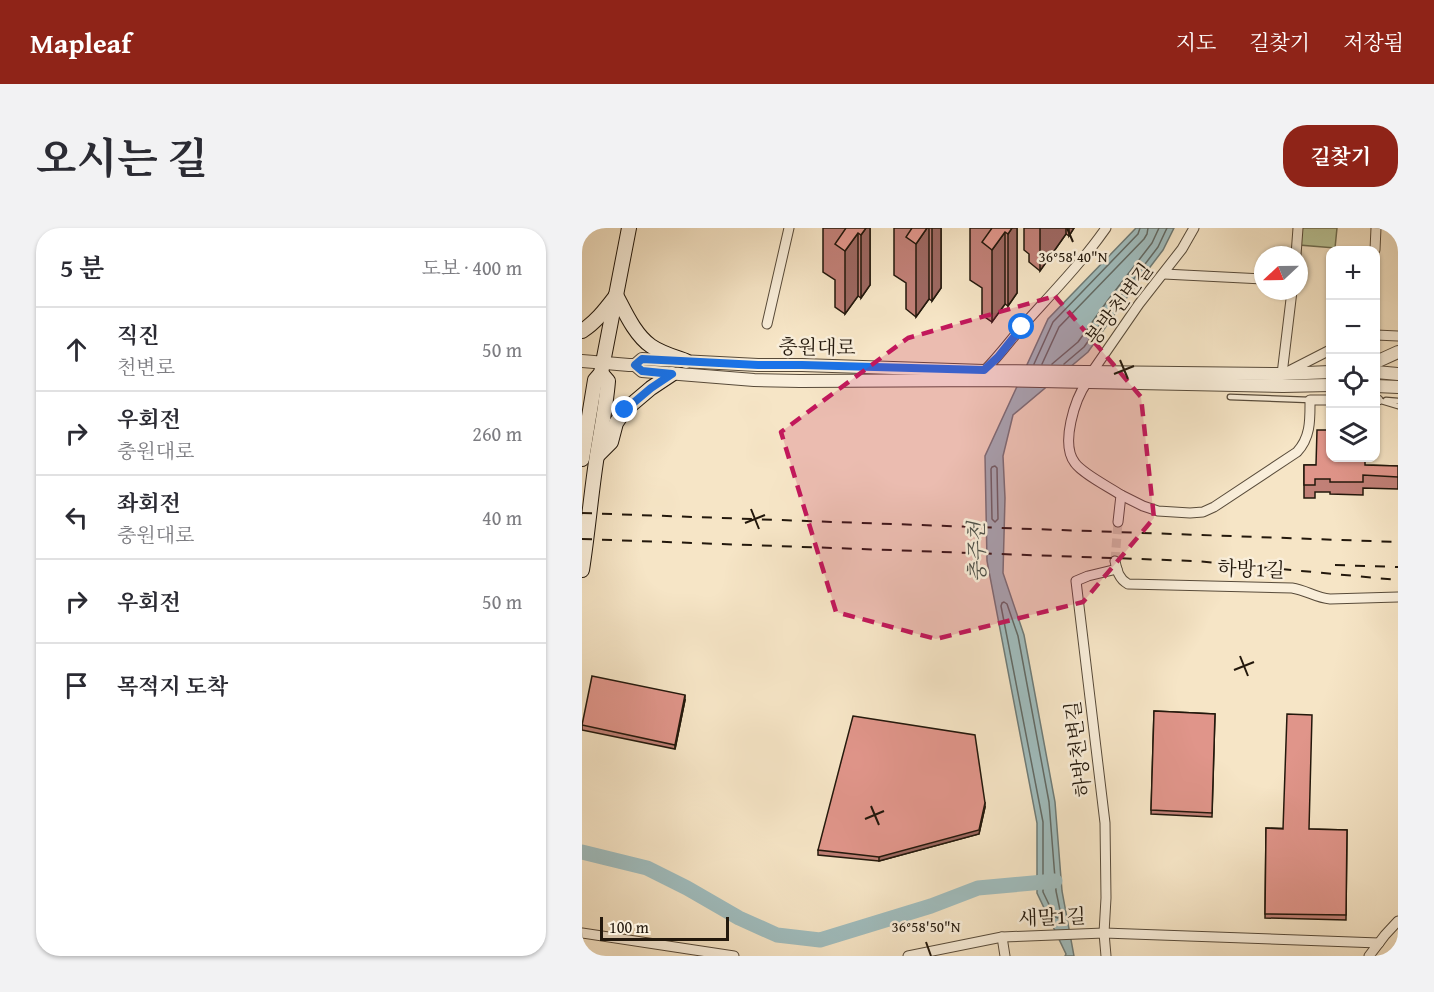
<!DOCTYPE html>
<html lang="ko">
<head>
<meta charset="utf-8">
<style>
	body { margin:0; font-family:"Gentium Book Plus","Noto Serif KR",serif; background:#f2f2f3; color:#2b2b33 }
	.controls { position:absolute; right:18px; top:18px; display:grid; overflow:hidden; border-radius:12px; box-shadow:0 2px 4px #0004 }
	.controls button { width:54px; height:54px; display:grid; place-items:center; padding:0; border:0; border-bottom:2px solid #e1e1e2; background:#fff; color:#2b2b33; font:30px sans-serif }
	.compass { position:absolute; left:672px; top:18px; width:54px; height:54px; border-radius:50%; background:#fff; box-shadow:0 2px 4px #0004; rotate:248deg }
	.scale { position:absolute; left:18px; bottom:15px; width:129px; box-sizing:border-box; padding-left:6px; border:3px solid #23180c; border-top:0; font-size:16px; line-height:21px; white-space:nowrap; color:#23180c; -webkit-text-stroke:4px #f9eeda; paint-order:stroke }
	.stop { position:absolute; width:18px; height:18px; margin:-14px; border:4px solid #1a73e8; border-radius:50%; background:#fff }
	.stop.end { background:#1a73e8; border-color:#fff; box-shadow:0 2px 6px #0008 }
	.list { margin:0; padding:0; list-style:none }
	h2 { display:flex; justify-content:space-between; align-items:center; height:78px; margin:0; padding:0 24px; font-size:26px }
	h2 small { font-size:20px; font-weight:400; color:#7c7c81 }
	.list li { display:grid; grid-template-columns:39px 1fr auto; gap:18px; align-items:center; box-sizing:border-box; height:84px; padding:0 24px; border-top:2px solid #e1e1e2 }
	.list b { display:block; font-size:22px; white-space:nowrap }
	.list p { margin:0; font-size:20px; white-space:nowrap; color:#7c7c81 }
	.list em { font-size:20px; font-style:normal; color:#7c7c81 }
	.icon { flex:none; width:33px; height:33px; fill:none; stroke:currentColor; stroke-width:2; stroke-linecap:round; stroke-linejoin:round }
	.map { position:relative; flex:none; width:816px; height:728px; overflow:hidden; border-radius:24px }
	header { display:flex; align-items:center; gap:36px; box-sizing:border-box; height:84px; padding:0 30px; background:#8f2418; color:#fff }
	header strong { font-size:28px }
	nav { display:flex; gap:33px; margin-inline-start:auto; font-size:21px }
	.intro { display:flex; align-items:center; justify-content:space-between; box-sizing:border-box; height:144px; padding:0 36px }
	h1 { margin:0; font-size:42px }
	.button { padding:15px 27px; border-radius:24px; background:#8f2418; color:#fff; font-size:21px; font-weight:700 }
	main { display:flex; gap:36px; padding:0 36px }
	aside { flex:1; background:#fff; border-radius:24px; box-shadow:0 2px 4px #0004 }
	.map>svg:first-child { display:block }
	.green { fill:#bac597; stroke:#6e6e52; stroke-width:1.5 }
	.water { fill:#a0bdbe; stroke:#6e7b77; stroke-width:1.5 }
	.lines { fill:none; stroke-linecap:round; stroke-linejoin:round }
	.shore { stroke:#626a65; stroke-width:1.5 }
	.river { stroke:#a0bdbe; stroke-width:15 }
	.minor-tunnel { stroke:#d6c6aa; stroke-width:9; stroke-dasharray:9 4.5; stroke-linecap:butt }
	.service-casing { stroke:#584b3a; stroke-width:7 }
	.minor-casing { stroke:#584b3a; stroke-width:11 }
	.tertiary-casing { stroke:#584b3a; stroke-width:14 }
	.secondary-casing { stroke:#23180c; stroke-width:16 }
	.service { stroke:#f9eeda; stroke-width:4.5 }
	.minor { stroke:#f9eeda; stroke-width:9 }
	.tertiary { stroke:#f9eeda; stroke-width:12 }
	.secondary { stroke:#f9eeda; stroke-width:14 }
	.rail { stroke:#23180c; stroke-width:2; stroke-dasharray:10 10; stroke-linecap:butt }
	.wall { fill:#c18077; stroke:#23180c; stroke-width:1.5 }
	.shaded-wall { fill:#9d6861; stroke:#23180c; stroke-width:1.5 }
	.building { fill:#e0958a; stroke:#23180c; stroke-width:1.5 }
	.route { stroke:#1a73e8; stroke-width:8 }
	.marked { fill:#c2185b; fill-opacity:0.2; stroke:#c2185b; stroke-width:4.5; stroke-dasharray:12 8; stroke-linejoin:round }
	.ticks { fill:none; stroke:#23180c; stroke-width:2 }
	.labels { text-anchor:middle; stroke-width:5; stroke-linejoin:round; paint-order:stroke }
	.street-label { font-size:20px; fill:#23180c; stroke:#f9eeda }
	.water-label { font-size:21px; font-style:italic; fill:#4f524a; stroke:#f9eeda }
	.ticks-label { font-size:15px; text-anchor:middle; fill:#23180c; stroke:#f9eeda; stroke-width:5; stroke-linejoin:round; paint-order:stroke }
</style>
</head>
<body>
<header>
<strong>Mapleaf</strong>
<nav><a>지도</a><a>길찾기</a><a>저장됨</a></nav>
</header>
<div class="intro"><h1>오시는 길</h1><a class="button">길찾기</a></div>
<main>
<aside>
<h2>5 분<small>도보 · 400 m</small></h2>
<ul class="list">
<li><svg class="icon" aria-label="ahead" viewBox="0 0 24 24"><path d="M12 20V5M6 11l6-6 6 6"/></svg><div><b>직진</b><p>천변로</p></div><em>50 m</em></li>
<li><svg class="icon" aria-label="right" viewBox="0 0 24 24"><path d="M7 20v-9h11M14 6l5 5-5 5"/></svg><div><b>우회전</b><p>충원대로</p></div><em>260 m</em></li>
<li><svg class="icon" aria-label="left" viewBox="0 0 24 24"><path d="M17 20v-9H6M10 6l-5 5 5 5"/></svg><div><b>좌회전</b><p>충원대로</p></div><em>40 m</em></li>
<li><svg class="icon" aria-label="right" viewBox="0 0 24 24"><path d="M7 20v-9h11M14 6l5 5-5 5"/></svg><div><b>우회전</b></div><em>50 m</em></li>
<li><svg class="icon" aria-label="arrive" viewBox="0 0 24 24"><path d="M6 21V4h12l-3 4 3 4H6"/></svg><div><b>목적지 도착</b></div></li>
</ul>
</aside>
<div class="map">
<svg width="816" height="728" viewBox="0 0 816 728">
	<rect width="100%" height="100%" fill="#f6e5c6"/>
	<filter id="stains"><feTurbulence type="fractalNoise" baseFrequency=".00333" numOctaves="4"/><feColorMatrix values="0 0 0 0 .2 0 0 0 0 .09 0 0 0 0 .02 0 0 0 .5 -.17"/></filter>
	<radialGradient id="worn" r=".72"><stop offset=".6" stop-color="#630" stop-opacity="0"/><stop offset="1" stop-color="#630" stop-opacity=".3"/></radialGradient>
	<!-- green -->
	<path class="green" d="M 718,0 L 755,0 L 753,20 L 717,17 Z"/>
	<!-- water -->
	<path class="water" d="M 554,0 L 592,0 L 581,22 L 537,80 L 506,124 L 431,187 L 421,228 L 423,270 L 421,345 L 442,407 L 473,574 L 480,663 L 492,728 L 483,728 L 484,726 L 455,665 L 455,595 L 405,333 L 403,228 L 466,91 Z"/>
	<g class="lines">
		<!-- shore -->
		<g class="shore">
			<path d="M 452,136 L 471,94 L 556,6 L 558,0"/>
			<path d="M 460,136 L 477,99 L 562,11 L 565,6 L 566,0"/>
			<path d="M 470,136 L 496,114 L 526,72 L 570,15 L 577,0"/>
			<path d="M 482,136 L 502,119 L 532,77 L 576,19 L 585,0"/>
			<path d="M 413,238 L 415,240 L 416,291 L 413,294 L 410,291 L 409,241 L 410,239 Z"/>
			<path d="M 422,374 L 425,376 L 436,408 L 467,574 L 474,663 L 479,687 L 476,690 L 473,689 L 461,664 L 461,594 L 419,378 L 420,375 Z"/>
		</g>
		<!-- river -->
		<path class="river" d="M 0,624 L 65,640 L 105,660 L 157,690 L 195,707 L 238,712 L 349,678 L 396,660 L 473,653"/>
		<!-- minor-tunnel -->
		<path class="minor-tunnel" d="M 533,333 L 536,294"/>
		<defs>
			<g id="service">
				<path d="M 648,169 L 728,172"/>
				<path d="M 796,172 L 816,178"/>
				<path d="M 804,172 L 816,173"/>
			</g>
			<g id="minor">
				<path d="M 793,22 L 794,0"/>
				<path d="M 714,27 L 716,0"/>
				<path d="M 582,46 L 681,51"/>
				<path d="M 185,96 L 207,0"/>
				<path d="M 794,107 L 816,108"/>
				<path d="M 402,143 C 418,127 430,110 445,93 C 472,63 501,33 524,0"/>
				<path d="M 510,144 L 557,76 L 600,21 L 612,0"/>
				<path d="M 705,144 L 748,122"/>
				<path d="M 700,146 L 710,63"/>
				<path d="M 505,154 C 493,171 478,216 493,235 C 501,246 527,259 539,267 L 536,294"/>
				<path d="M 794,172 L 796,172"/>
				<path d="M 539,267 L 561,278 L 576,283 L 608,285 L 621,284 L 632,279 L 715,224 C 729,209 728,191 728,172 L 748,172"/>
				<path d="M 533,333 C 535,343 537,351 546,356 L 710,360 C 724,362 734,370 748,371 L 816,369"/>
				<path d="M 0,705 L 152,728"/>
				<path d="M 420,709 L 423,728"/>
				<path d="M 326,728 L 420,709 L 522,705 L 797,715"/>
				<path d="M 524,728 L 522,705 L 524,670 L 523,595 L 494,353 L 506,348 L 535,341"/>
				<path d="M 787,728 L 803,707 L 816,693"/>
			</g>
			<g id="tertiary">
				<path d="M 0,133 L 47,137 L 53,137 L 60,131 L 176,137 L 220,137 L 402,143 L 700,146 L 748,144"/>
				<path d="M 794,134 L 816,124"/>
				<path d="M 53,137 L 60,143 L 172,152 L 218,153 L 416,152 L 701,158 L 748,157"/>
				<path d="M 794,144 L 816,146"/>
				<path d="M 794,158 L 816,159"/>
			</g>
			<g id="secondary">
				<path d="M 34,67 C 43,84 53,107 69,118 C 79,125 93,129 104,133"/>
				<path d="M 0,103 C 14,94 23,82 33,69"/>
				<path d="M 15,228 L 29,214 L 34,195 L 43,182 L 69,160 L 90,146"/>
				<path d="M 0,231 L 13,152 L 19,145 L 47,0"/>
				<path d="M 0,342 C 6,304 9,265 15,227 C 19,202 24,178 26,153 L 19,145"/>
			</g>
		</defs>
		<!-- service casing -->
		<use href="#service" class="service-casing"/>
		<!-- minor casing -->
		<use href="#minor" class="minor-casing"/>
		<!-- tertiary casing -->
		<use href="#tertiary" class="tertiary-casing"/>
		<!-- secondary casing -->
		<use href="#secondary" class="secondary-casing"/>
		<!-- service -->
		<use href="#service" class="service"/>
		<!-- minor -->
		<use href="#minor" class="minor"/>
		<!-- tertiary -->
		<use href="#tertiary" class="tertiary"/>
		<!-- secondary -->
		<use href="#secondary" class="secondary"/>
		<!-- rail -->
		<g class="rail">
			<path d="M 0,285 L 816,314"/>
			<path d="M 0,311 L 613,333 L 816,352"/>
			<path d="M 753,337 L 816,339"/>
		</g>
	</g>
	<!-- wall -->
	<g class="wall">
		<path d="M 241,0 L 288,0 L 288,57 L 279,70 L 276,68 L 263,86 L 253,79 L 253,52 L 241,44 Z"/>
		<path d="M 312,0 L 359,0 L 359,60 L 350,73 L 347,71 L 334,89 L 324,81 L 324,55 L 312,47 Z"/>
		<path d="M 388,0 L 435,0 L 435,65 L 426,78 L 423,76 L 410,94 L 400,87 L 400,60 L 388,52 Z"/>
		<path d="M 442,0 L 492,0 L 487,8 L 484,6 L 458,43 L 447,34 L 447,26 L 442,22 Z"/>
		<path d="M 748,230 L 783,237 L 816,238 L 816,261 L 781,260 L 781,267 L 748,266 L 748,264 L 733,264 L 733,270 L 722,270 L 722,237 L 734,237 Z"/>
		<path d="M 103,472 L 93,521 L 0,502 L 0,497 Z"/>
		<path d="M 572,483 L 633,486 L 630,589 L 569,586 Z"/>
		<path d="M 403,579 L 397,606 L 297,633 L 236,627 L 236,622 Z"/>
		<path d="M 684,600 L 765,602 L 764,692 L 683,690 Z"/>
	</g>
	<!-- shaded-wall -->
	<g class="shaded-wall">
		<path d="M 284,0 L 288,0 L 288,57 L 279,70 L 279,7 Z"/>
		<path d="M 345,0 L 347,0 L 347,71 L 334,89 L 334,16 Z"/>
		<path d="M 350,0 L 359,0 L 359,60 L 350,73 Z"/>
		<path d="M 430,0 L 435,0 L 435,65 L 426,78 L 426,6 Z"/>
		<path d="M 458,0 L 484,0 L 484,6 L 458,43 Z"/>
		<path d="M 487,0 L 492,0 L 487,8 Z"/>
		<path d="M 423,4 L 423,76 L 410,94 L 410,22 Z"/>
		<path d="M 276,5 L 276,68 L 263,86 L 263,23 Z"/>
		<path d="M 103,467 L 103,472 L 93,521 L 93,517 Z"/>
		<path d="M 403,575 L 403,579 L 397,606 L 297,633 L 297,629 Z"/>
	</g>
	<!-- building -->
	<g class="building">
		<path d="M 264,0 L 284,0 L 279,7 L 276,5 L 263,23 L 253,16 Z"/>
		<path d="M 330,0 L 345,0 L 334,16 L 324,9 Z"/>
		<path d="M 410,0 L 430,0 L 426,6 L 423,4 L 410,22 L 400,14 Z"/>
		<path d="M 735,202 L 748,202 L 748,230 L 783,230 L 783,237 L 816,238 L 816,249 L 781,247 L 781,254 L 748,254 L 748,251 L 733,251 L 733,257 L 722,257 L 722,237 L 734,237 Z"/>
		<path d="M 10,448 L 103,467 L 93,517 L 0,497 Z"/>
		<path d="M 572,483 L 633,486 L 630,585 L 569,582 Z"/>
		<path d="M 705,486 L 730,487 L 727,601 L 765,602 L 764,687 L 683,686 L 684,600 L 701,601 Z"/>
		<path d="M 271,488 L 393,507 L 403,575 L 397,602 L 297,629 L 236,622 Z"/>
	</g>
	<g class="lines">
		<!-- route -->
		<path class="route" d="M 43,182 L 69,160 L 90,146 L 60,143 L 53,137 L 60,131 L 176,137 L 220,137 L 402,142 L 416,129 L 440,99"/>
	</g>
	<!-- marked area -->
	<path class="marked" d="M 473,68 L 559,169 L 572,290 L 501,374 L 354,411 L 254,384 L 199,204 L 326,110 Z"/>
	<!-- ticks -->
	<path class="ticks" d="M 485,0 L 491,14M 538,132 L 546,151M 532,146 L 552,138M 169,281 L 177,301M 163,295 L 183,287M 658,428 L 666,448M 652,442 L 672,434M 289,578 L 297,597M 283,591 L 302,583M 344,714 L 349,728"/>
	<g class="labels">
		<!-- street labels -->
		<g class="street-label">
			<text transform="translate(537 76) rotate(-53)" y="7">봉방천변길</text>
			<text transform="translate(235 119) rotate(1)" y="7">충원대로</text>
			<text transform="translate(669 341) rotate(2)" y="7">하방1길</text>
			<text transform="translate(496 521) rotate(-97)" y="7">하방천변길</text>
			<text transform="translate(470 689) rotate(-2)" y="7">새말1길</text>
		</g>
		<!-- water labels -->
		<g class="water-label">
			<text transform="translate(395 324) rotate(-91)" y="7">충주천</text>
		</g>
	</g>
	<g class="ticks-label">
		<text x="491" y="34">36°58'40"N</text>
		<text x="344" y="704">36°58'50"N</text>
	</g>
	<rect width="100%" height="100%" filter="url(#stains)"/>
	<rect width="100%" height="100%" fill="url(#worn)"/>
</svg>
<div class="controls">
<button>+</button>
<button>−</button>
<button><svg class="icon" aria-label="locate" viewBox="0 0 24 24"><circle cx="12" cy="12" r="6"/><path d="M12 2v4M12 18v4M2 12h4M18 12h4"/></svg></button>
<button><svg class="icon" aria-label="layers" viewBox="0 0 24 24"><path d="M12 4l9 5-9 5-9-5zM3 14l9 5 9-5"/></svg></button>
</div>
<svg class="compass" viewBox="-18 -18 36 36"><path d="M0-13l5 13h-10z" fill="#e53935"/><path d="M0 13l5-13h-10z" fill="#7c7c81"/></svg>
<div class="scale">100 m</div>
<div class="stop" style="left:440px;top:99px"></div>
<div class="stop end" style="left:43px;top:182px"></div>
</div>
</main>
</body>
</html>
